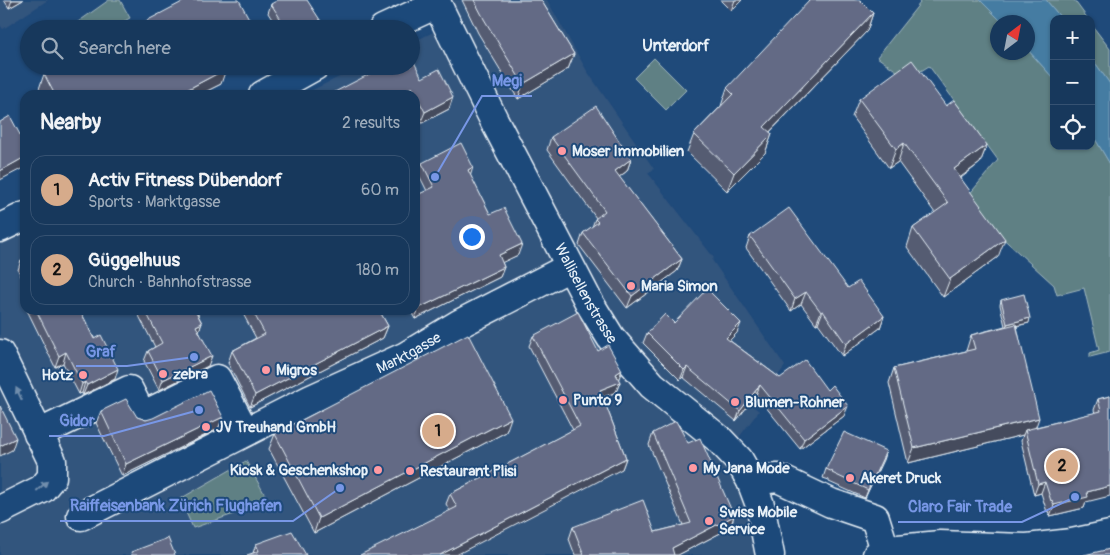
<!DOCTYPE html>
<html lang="en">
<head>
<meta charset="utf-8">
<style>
	body { margin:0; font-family:Pangolin,sans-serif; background:#203f62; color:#f1f3f6 }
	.controls { position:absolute; right:15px; top:15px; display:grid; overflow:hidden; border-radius:10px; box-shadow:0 1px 4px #0004 }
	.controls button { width:45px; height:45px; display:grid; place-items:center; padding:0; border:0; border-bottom:1px solid #365272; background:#17385c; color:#f1f3f6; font:25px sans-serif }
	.compass { position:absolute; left:990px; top:15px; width:45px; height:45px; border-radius:50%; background:#17385c; box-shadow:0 1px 4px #0004; rotate:32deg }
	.you { position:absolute; left:471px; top:236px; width:18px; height:18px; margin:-12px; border:4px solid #fff; border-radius:50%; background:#1a73e8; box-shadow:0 0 0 8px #1a73e833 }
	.badge { display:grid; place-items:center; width:32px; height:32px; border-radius:50%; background:#d6ab8b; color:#111; font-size:16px; font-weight:700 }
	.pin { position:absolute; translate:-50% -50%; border:2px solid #fff; box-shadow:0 1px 5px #0006 }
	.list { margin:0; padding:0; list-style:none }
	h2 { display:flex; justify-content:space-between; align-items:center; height:65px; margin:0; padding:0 20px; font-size:21px }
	h2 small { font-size:16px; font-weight:400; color:#9eacbb }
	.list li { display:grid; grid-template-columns:32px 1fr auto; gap:15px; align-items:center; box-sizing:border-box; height:70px; margin:0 10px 10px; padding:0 10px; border:1px solid #365272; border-radius:15px }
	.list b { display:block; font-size:19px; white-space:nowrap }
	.list p { margin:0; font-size:16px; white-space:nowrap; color:#9eacbb }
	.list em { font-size:16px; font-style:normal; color:#9eacbb }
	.icon { flex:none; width:28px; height:28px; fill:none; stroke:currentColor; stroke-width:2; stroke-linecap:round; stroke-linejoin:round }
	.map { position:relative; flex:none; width:1110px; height:555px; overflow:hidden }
	.search { position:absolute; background:#17385c; box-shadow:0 1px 4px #0004; left:20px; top:20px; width:400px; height:55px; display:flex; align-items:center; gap:12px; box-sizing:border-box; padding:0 18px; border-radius:28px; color:#9eacbb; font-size:19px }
	.panel { position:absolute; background:#17385c; box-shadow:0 1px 4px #0004; left:20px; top:90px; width:400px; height:225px; border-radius:15px }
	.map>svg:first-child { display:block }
	.built { fill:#33547d }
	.green { fill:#5e8084; stroke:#a3b8be }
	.water { fill:#457ca2; stroke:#86abc4 }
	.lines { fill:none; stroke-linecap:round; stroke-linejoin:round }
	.minor-casing { stroke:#e8f1f8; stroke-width:31 }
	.minor { stroke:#1f4a7a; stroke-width:28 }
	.wall { fill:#555c72; stroke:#e8f1f8 }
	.shaded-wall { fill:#454b5d; stroke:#e8f1f8 }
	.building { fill:#636b85; stroke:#e8f1f8 }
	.oneway { fill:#6f8dac }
	.poi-dot { fill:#ff9aa2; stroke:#1f4a7a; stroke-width:2 }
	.labels { text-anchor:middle; stroke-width:4; stroke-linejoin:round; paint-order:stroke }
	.poi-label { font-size:15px; font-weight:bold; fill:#e8f1f8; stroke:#1f4a7a; text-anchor:start }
	.street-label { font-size:15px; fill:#e8f1f8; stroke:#1f4a7a }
	.neighbourhood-label { font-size:16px; font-weight:bold; fill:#e8f1f8; stroke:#1f4a7a }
	.leader { fill:none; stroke:#7897e6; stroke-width:2 }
	.callout-dot { fill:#7897e6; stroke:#1f4a7a; stroke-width:2 }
	.callout-label { font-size:16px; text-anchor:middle; font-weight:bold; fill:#7897e6; stroke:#1f4a7a; stroke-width:4; stroke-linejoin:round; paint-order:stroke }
</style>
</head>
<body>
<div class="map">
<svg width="1110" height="555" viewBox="0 0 1110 555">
	<rect width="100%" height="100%" fill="#1f4a7a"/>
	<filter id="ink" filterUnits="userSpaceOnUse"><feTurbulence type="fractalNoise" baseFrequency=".02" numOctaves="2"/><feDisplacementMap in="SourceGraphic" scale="10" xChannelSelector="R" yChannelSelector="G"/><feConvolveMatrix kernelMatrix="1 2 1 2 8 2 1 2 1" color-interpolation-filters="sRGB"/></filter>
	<g filter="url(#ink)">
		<!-- built -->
		<g class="built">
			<path d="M 0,0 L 48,0 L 3,29 L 0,25 Z"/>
			<path d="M 441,0 L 547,0 L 587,71 L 654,169 L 648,173 L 714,258 L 712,260 L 785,366 L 761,399 L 753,406 L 759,411 L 730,449 L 770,555 L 0,555 L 0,240 L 25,228 L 25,310 L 415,310 L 415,95 L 302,95 L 362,66 L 411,66 L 411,43 L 452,23 Z"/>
		</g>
		<!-- green -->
		<g class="green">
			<path d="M 109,0 L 120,0 L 130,18 L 110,29 L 68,29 Z"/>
			<path d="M 918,0 L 980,0 L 1002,22 L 998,22 L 998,52 L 1028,52 L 1028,50 L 1054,79 L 1054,146 L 1091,146 L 1091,132 L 1110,164 L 1110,352 L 1090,357 L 1090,353 L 1099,350 L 1084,288 L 1057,295 L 1054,285 L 963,202 L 998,160 L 929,66 L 908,79 L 877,57 L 920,3 Z"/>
			<path d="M 1046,0 L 1074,0 L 1088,19 L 1062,19 Z"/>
			<path d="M 1091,24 L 1110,49 L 1110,84 L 1091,57 Z"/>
			<path d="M 654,58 L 686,90 L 666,110 L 634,78 Z"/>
			<path d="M 246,461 L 269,502 L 193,528 L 180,499 Z"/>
		</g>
		<!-- water -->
		<g class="water">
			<path d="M 980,0 L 1046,0 L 1062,19 L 1054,19 L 1054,79 L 1028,50 L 1028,22 L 1002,22 Z"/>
			<path d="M 1091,57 L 1110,84 L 1110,164 L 1091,132 Z"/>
		</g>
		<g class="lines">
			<defs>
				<g id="minor">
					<path id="s1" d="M 435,0 L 495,122 L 590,304 L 611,338 L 652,385 L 720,440 L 739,460 L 751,481 L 760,505 L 770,555"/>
					<path d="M 383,29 L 437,4"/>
					<path d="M 263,95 L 315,66"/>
					<path d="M 0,228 L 25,216"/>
					<path d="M 0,354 L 52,461 L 52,477 L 42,489 L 0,510"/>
					<path d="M 38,434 L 129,390 L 142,416 L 217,379 L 245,432"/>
					<path d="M 751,481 L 778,478 L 831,503 L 875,518 L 886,553"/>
					<path id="s2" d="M 81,516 L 311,399 L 406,356 L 459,324 L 570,267"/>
					<path d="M 877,555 L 898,549 L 940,545 L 1027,548 L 1072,543 L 1110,535"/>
				</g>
			</defs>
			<!-- minor casing -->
			<use href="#minor" class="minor-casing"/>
			<!-- minor -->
			<use href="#minor" class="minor"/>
		</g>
		<!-- wall -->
		<g class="wall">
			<path d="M 4,0 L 23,0 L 9,8 Z"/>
			<path d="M 462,0 L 541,0 L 574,54 L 568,69 L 518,99 L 478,33 Z"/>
			<path d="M 720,0 L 742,0 L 731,11 Z"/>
			<path d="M 271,4 L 322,23 L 319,29 L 278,29 L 268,13 Z"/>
			<path d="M 873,13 L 867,31 L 770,132 L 772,134 L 765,153 L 727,191 L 687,152 L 694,134 L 721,106 L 727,88 Z"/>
			<path d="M 44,74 L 221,84 L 199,95 L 42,95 L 39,89 Z"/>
			<path d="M 422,78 L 449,109 L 420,124 L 415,114 L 415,95 L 329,95 Z"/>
			<path d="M 859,99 L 946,106 L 987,145 L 980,163 L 961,178 L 998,257 L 943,297 L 907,247 L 913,228 L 935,213 L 898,162 L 889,168 L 852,117 Z"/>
			<path d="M 551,137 L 631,159 L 627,171 L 619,177 L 682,259 L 677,271 L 627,308 L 579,245 L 583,233 L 592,227 L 595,219 L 596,218 L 547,150 Z"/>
			<path d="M 422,163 L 470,175 L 490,214 L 518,255 L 502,262 L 504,267 L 500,277 L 415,319 L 410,310 L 415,310 L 415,196 L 427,191 L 418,173 Z"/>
			<path d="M 750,236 L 848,288 L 884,316 L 880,328 L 842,356 L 818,323 L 816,324 L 801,304 L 791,311 L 746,248 Z"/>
			<path d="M 25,258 L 25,284 L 18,270 L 21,260 Z"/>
			<path d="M 1001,300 L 1029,323 L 1017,326 L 1036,427 L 1095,413 L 1094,410 L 1098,399 L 1110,396 L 1086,502 L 1084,508 L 1050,516 L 1048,511 L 1047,512 L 1041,493 L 1034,495 L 1021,441 L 1023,435 L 908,463 L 889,383 L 894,368 L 966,351 L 971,335 L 1005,326 L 1000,305 Z"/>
			<path d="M 27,310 L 80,310 L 115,379 L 83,395 L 82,393 L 79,394 L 63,363 L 55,367 Z"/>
			<path d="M 136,310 L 199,310 L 198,315 L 202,323 L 199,331 L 208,366 L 159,390 L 144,361 L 148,351 L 155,347 Z"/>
			<path d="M 241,310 L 379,310 L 388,326 L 383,338 L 250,407 L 228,363 L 232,351 L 256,338 Z"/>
			<path d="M 674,323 L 737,333 L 729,340 L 780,378 L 844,416 L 800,449 L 756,395 L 736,421 L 683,377 L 680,380 L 643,343 L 647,333 Z"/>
			<path d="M 533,336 L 598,351 L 618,379 L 620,382 L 616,392 L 603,398 L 626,458 L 622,469 L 450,511 L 446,504 L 450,494 L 573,430 L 529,346 Z"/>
			<path d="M 101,411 L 137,417 L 146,420 L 223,417 L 218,429 L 122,476 L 96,423 Z"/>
			<path d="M 506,432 L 314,533 L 269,449 L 275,434 Z"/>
			<path d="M 653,433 L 688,443 L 734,516 L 730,528 L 678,555 L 575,555 L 569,539 L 573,527 L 655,532 L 683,525 L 649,445 Z"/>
			<path d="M 886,451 L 865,498 L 829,482 L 829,480 L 823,478 L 826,469 Z"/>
			<path d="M 256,544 L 306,555 L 253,553 Z"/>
		</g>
		<!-- shaded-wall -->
		<g class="shaded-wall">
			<path d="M 12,0 L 23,0 L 9,8 Z"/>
			<path d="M 735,0 L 742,0 L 731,11 Z"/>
			<path d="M 873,13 L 867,31 L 757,145 L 764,127 Z"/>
			<path d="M 322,23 L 319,29 L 312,29 Z"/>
			<path d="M 574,54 L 568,69 L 518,99 L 523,84 Z"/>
			<path d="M 226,69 L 221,84 L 199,95 L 177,95 Z"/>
			<path d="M 412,87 L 409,95 L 397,95 Z"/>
			<path d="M 453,97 L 449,109 L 420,124 L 425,112 Z"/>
			<path d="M 772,134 L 765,153 L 727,191 L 734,173 Z"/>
			<path d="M 904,143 L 898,162 L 889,168 L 896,149 Z"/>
			<path d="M 987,145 L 980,163 L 947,187 L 954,169 Z"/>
			<path d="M 25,157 L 25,167 L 0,180 L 0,171 Z"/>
			<path d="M 631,159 L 627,171 L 611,183 L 615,171 Z"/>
			<path d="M 473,167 L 470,177 L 468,170 Z"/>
			<path d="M 1005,239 L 998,257 L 943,297 L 950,279 Z"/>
			<path d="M 522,244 L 518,255 L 495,266 L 499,255 Z"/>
			<path d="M 682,259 L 677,271 L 627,308 L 632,296 Z"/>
			<path d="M 504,267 L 500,277 L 415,319 L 419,308 Z"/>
			<path d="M 806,292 L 801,304 L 791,311 L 795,299 Z"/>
			<path d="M 195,310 L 199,310 L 197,317 Z"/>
			<path d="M 823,311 L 818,323 L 816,324 L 821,312 Z"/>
			<path d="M 884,316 L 880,328 L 842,356 L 846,344 Z"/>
			<path d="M 1030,318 L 1029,323 L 1006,328 L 1007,324 Z"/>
			<path d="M 202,323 L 198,333 L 196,326 Z"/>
			<path d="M 741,323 L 737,333 L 722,348 L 726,338 Z"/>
			<path d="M 388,326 L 383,338 L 250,407 L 255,395 Z"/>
			<path d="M 66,352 L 63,363 L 55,367 L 59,356 Z"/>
			<path d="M 212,356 L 208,366 L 159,390 L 163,380 Z"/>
			<path d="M 687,367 L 683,377 L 680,380 L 684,370 Z"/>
			<path d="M 118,369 L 115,379 L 83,395 L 87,385 Z"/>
			<path d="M 622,370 L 618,381 L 616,374 Z"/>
			<path d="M 85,382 L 82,393 L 79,394 L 82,384 Z"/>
			<path d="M 620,382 L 616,392 L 596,400 L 600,390 Z"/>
			<path d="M 760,385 L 756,395 L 736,421 L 740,411 Z"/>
			<path d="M 848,406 L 844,416 L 800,449 L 804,439 Z"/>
			<path d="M 223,417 L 218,429 L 122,476 L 126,464 Z"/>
			<path d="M 511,418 L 506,432 L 314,533 L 319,518 Z"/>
			<path d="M 1039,418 L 1034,432 L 1025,430 L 1023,435 L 908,463 L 914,448 Z"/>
			<path d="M 16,438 L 12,450 L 0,456 L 0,446 Z"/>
			<path d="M 886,451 L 883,460 L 865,498 L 868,490 Z"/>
			<path d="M 626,458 L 622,469 L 456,555 L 440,555 Z"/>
			<path d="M 1045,482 L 1041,493 L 1034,495 L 1038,484 Z"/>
			<path d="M 1110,486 L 1110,496 L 1086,502 L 1084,508 L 1050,516 L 1054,505 L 1087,492 Z"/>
			<path d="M 734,516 L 730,528 L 678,555 L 669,555 L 672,548 Z"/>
		</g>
		<!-- building -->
		<g class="building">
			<path d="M 186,0 L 239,0 L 253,26 L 248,29 L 131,29 Z"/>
			<path d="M 278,0 L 307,0 L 322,23 L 312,29 L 287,29 L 271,4 Z"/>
			<path d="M 474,0 L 541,0 L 574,54 L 523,84 L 484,19 Z"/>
			<path d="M 810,0 L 860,0 L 873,13 L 764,127 L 772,134 L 734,173 L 694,134 L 733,94 L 727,88 Z"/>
			<path d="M 411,56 L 422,78 L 439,69 L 453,97 L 425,112 L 412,87 L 397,95 L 329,95 L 385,66 L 411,66 Z"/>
			<path d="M 912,60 L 946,106 L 954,100 L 987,145 L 954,169 L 1005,239 L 950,279 L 913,228 L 948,203 L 904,143 L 896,149 L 859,99 Z"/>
			<path d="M 59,66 L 225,66 L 226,69 L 177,95 L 55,95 L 44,74 Z"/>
			<path d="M 596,106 L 631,159 L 615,171 L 682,259 L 632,296 L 583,233 L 598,222 L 595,219 L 605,211 L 551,137 Z"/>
			<path d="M 10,116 L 25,144 L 25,157 L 0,171 L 0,122 Z"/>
			<path d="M 461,143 L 473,167 L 468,170 L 490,214 L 504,208 L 522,244 L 499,255 L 504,267 L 419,308 L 415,301 L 415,196 L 434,187 L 422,163 Z"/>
			<path d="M 789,208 L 848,288 L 859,281 L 884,316 L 846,344 L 823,311 L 821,312 L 806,292 L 795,299 L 750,236 Z"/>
			<path d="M 25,258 L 25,267 L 21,260 Z"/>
			<path d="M 707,289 L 741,323 L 726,338 L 780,378 L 805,360 L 827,390 L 832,385 L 848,406 L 804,439 L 760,385 L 740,411 L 687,367 L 684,370 L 647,333 L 665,314 L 674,323 Z"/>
			<path d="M 1024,294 L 1030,318 L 1007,324 L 1001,300 Z"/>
			<path d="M 36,310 L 80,310 L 94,339 L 101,335 L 118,369 L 87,385 L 85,382 L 82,384 L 66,352 L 59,356 Z"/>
			<path d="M 145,310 L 195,310 L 202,323 L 196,326 L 212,356 L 163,380 L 148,351 L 162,343 Z"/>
			<path d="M 252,310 L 379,310 L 388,326 L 255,395 L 232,351 L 265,334 Z"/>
			<path d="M 578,312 L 598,351 L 608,345 L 622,370 L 616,374 L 620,382 L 600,390 L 626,458 L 440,555 L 360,555 L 457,507 L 450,494 L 580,426 L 533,336 Z"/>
			<path d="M 1016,324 L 1039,418 L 914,448 L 894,368 L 975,349 L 971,335 Z"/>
			<path d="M 468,334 L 511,418 L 319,518 L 275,434 Z"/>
			<path d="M 209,390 L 223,417 L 126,464 L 101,411 L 126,399 L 137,417 L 146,420 L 153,418 Z"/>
			<path d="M 1110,396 L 1110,486 L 1087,492 L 1088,497 L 1054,505 L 1052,500 L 1051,501 L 1045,482 L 1038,484 L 1025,430 L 1101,411 L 1098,399 Z"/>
			<path d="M 0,406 L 16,438 L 0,446 Z"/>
			<path d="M 676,421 L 688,443 L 700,438 L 734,516 L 672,548 L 674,555 L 584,555 L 573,527 L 643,500 L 655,532 L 691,523 L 653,433 Z"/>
			<path d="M 844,432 L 886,451 L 868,490 L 832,473 L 833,472 L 826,469 Z"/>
			<path d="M 292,531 L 306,555 L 247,555 L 259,551 L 256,544 Z"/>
			<path d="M 168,538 L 175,555 L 132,555 L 131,552 Z"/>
			<path d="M 1110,549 L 1110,555 L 1084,555 Z"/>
		</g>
		<!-- one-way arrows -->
		<defs><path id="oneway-solid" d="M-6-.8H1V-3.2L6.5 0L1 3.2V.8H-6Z" transform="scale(1.25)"/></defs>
		<g class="oneway">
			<use href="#oneway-solid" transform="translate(19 394) rotate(-115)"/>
			<use href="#oneway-solid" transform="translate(42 486) rotate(-41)"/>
		</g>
	</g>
	<!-- markers -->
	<g class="poi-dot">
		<circle cx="562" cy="151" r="5"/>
		<circle cx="631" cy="286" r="5"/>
		<circle cx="266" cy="370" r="5"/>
		<circle cx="163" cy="374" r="5"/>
		<circle cx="83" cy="375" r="5"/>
		<circle cx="563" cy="400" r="5"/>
		<circle cx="735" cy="402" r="5"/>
		<circle cx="206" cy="427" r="5"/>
		<circle cx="693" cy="468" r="5"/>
		<circle cx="378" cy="470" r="5"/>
		<circle cx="410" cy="471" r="5"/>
		<circle cx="850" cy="478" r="5"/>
		<circle cx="709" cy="521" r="5"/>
	</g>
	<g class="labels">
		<!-- poi labels -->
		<g class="poi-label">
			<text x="572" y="156">Moser Immobilien</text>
			<text x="641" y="291">Maria Simon</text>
			<text x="276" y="375">Migros</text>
			<text x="173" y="379">zebra</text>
			<text x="73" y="380" text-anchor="end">Hotz</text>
			<text x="573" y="405">Punto 9</text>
			<text x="745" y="407">Blumen-Rohner</text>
			<text x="216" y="432">JV Treuhand GmbH</text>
			<text x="703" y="473">My Jana Mode</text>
			<text x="368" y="475" text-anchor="end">Kiosk &amp; Geschenkshop</text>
			<text x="420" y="476">Restaurant Plisi</text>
			<text x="860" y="483">Akeret Druck</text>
			<text x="719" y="517">Swiss Mobile<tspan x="719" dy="17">Service</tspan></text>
		</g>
		<!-- street labels -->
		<g class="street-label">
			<text dy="5" stroke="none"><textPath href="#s1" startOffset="330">Wallisellenstrasse</textPath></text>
			<text dy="5" stroke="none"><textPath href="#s2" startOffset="366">Marktgasse</textPath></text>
		</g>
		<!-- neighbourhood labels -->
		<g class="neighbourhood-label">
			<text x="676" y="51">Unterdorf</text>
		</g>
	</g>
	<!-- callouts -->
	<path class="leader" d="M435 177L482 96H532M194 357L127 366H76M199 410L104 436H49M340 488L293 521H60M1075 497L1022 522H898"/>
	<g class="callout-dot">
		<circle cx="435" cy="177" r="5"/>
		<circle cx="194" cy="357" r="5"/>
		<circle cx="199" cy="410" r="5"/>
		<circle cx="340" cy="488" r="5"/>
		<circle cx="1075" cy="497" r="5"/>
	</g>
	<g class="callout-label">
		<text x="507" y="86">Megi</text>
		<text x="101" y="357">Graf</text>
		<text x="77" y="426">Gidor</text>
		<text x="176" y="511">Raiffeisenbank Zürich Flughafen</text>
		<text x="960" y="512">Claro Fair Trade</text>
	</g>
</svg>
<div class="controls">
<button>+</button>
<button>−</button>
<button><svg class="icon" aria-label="locate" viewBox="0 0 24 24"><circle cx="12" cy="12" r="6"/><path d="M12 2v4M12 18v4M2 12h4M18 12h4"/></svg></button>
</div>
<svg class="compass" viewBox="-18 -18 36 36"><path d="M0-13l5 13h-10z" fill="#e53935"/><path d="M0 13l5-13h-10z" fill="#9eacbb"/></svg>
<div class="you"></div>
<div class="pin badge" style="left:438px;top:431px">1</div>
<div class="pin badge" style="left:1062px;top:466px">2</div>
<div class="search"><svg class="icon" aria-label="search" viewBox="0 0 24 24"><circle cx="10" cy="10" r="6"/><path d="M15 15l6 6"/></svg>Search here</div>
<section class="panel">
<h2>Nearby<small>2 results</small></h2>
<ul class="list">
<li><span class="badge">1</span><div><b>Activ Fitness Dübendorf</b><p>Sports · Marktgasse</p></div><em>60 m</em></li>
<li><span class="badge">2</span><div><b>Güggelhuus</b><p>Church · Bahnhofstrasse</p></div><em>180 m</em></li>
</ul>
</section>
</div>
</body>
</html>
